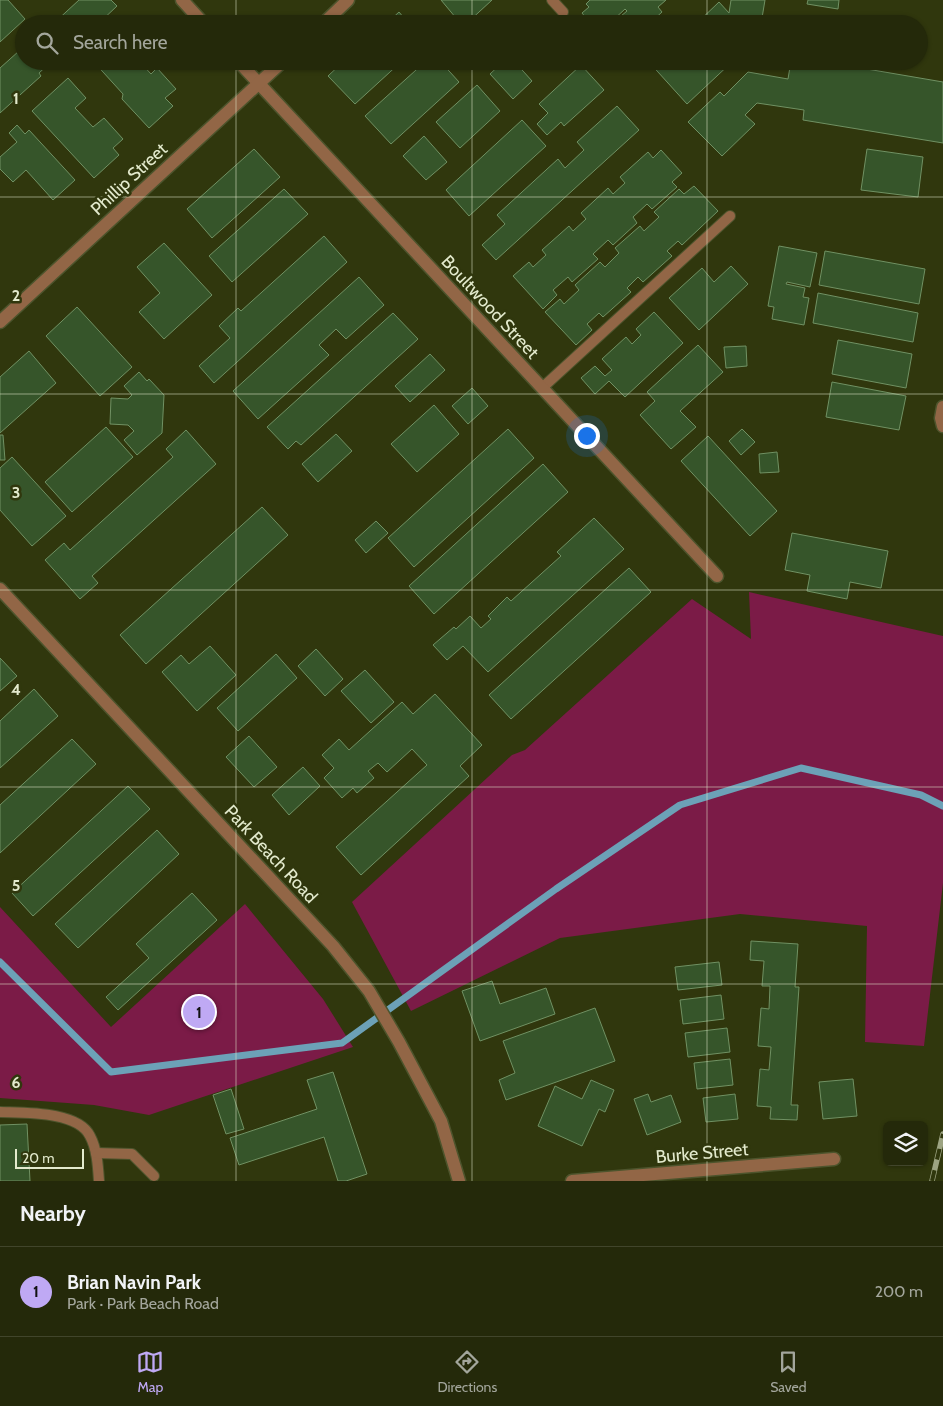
<!DOCTYPE html>
<html lang="en">
<head>
<meta charset="utf-8">
<style>
	body { margin:0; font-family:Cabin,sans-serif; background:#303518; color:#f1f3f6 }
	.controls { position:absolute; right:15px; bottom:15px; display:grid; overflow:hidden; border-radius:8px; box-shadow:0 1px 4px #0004 }
	.controls button { width:45px; height:45px; display:grid; place-items:center; padding:0; border:0; border-bottom:1px solid #41452b; background:#24290a; color:#f1f3f6; font:25px sans-serif }
	.scale { position:absolute; left:15px; bottom:12px; width:69px; box-sizing:border-box; padding-left:5px; border:2px solid #e3eacd; border-top:0; font-size:14px; line-height:18px; white-space:nowrap; color:#e3eacd; -webkit-text-stroke:4px #30370d; paint-order:stroke }
	.you { position:absolute; left:586px; top:435px; width:18px; height:18px; margin:-12px; border:4px solid #fff; border-radius:50%; background:#1a73e8; box-shadow:0 0 0 8px #1a73e833 }
	.badge { display:grid; place-items:center; width:32px; height:32px; border-radius:50%; background:#bfa9f4; color:#111; font-size:16px; font-weight:700 }
	.pin { position:absolute; translate:-50% -50%; border:2px solid #fff; box-shadow:0 1px 5px #0006 }
	.list { margin:0; padding:0; list-style:none }
	h2 { display:flex; justify-content:space-between; align-items:center; height:65px; margin:0; padding:0 20px; font-size:21px }
	h2 small { font-size:16px; font-weight:400; color:#a3a69c }
	.list li { display:grid; grid-template-columns:32px 1fr auto; gap:15px; align-items:center; box-sizing:border-box; height:90px; padding:0 20px; border-top:1px solid #41452b }
	.list b { display:block; font-size:19px; white-space:nowrap }
	.list p { margin:0; font-size:16px; white-space:nowrap; color:#a3a69c }
	.list em { font-size:16px; font-style:normal; color:#a3a69c }
	.icon { flex:none; width:28px; height:28px; fill:none; stroke:currentColor; stroke-width:2; stroke-linecap:round; stroke-linejoin:round }
	.map { position:relative; flex:none; width:943px; height:1181px; overflow:hidden }
	.search { position:absolute; background:#24290a; box-shadow:0 1px 4px #0004; left:15px; right:15px; top:15px; height:55px; display:flex; align-items:center; gap:12px; box-sizing:border-box; padding:0 18px; border-radius:28px; color:#a3a69c; font-size:19px }
	.sheet { height:155px; background:#24290a }
	nav { display:flex; justify-content:space-around; align-items:center; box-sizing:border-box; height:70px; border-top:1px solid #41452b; background:#24290a; font-size:14px; color:#a3a69c }
	nav a { display:grid; justify-items:center; gap:2px }
	nav .on { color:#bfa9f4 }
	.map>svg:first-child { display:block }
	.green { fill:#7b1b47 }
	.lines { fill:none; stroke-linecap:round; stroke-linejoin:round }
	.stream { stroke:#6ca1b7; stroke-width:7 }
	.building { fill:#36552a; stroke:#709163 }
	.service-casing { stroke:#4d542c; stroke-width:12 }
	.minor-casing { stroke:#4d542c; stroke-width:15 }
	.tertiary-casing { stroke:#4d542c; stroke-width:15 }
	.service { stroke:#926646; stroke-width:10 }
	.minor { stroke:#926646; stroke-width:12 }
	.tertiary { stroke:#926646; stroke-width:12 }
	.rail-casing { stroke:#9da482; stroke-width:5.5 }
	.rail { stroke:#30370d; stroke-width:4; stroke-dasharray:11; stroke-linecap:butt }
	.grid { fill:none; stroke:#e3eacd; stroke-width:1; stroke-opacity:0.55 }
	.labels { text-anchor:middle; stroke-width:5; stroke-linejoin:round; paint-order:stroke }
	.street-label { font-size:18px; fill:#e3eacd; stroke:#30370d }
	.grid-label { font-size:16px; text-anchor:middle; font-weight:bold; fill:#e3eacd; stroke:#30370d; stroke-width:5; stroke-linejoin:round; paint-order:stroke }
</style>
</head>
<body>
<div class="map">
<svg width="943" height="1181" viewBox="0 0 943 1181">
	<rect width="100%" height="100%" fill="#30370d"/>
	<!-- green -->
	<g class="green">
		<path d="M 749,592 L 943,636 L 943,883 L 924,1046 L 865,1042 L 867,926 L 740,914 L 560,938 L 411,1011 L 352,902 L 512,755 L 525,750 L 692,599 L 751,639 Z"/>
		<path d="M 245,904 L 323,999 L 353,1047 L 149,1115 L 94,1105 L 0,1098 L 0,907 L 111,1027 Z"/>
	</g>
	<g class="lines">
		<!-- stream -->
		<path class="stream" d="M 0,962 L 111,1072 L 342,1043 L 556,889 L 680,805 L 801,768 L 921,795 L 943,806"/>
	</g>
	<!-- building -->
	<g class="building">
		<path d="M 0,0 L 8,0 L 25,19 L 0,42 Z"/>
		<path d="M 79,0 L 111,0 L 117,6 L 98,24 L 53,24 Z"/>
		<path d="M 441,0 L 492,0 L 466,24 L 461,24 Z"/>
		<path d="M 590,0 L 666,0 L 658,7 L 662,12 L 649,24 L 620,24 L 624,19 L 621,16 L 627,11 L 625,9 L 611,22 L 605,16 L 600,19 L 599,17 L 591,24 L 582,13 L 589,7 L 586,4 Z"/>
		<path d="M 731,0 L 765,0 L 761,24 L 696,24 L 719,2 L 729,13 Z"/>
		<path d="M 808,0 L 839,0 L 838,9 L 807,4 Z"/>
		<path d="M 399,12 L 409,24 L 386,24 Z"/>
		<path d="M 19,51 L 24,57 L 24,61 L 52,61 L 39,73 L 41,76 L 0,113 L 0,68 Z"/>
		<path d="M 93,61 L 139,61 L 151,74 L 157,68 L 176,89 L 165,98 L 173,106 L 149,128 L 122,99 L 123,94 Z"/>
		<path d="M 344,61 L 402,61 L 355,104 L 328,76 Z"/>
		<path d="M 426,61 L 440,61 L 459,82 L 391,144 L 365,116 Z"/>
		<path d="M 504,61 L 514,61 L 532,81 L 513,99 L 490,74 Z"/>
		<path d="M 537,61 L 553,61 L 544,69 Z"/>
		<path d="M 648,61 L 733,61 L 687,104 Z"/>
		<path d="M 791,61 L 820,61 L 943,82 L 943,143 L 803,120 L 804,110 L 757,103 L 745,115 L 755,124 L 722,156 L 688,122 L 720,92 L 724,96 L 748,72 L 788,79 Z"/>
		<path d="M 581,65 L 604,90 L 564,126 L 561,122 L 547,135 L 537,124 L 548,113 L 539,104 Z"/>
		<path d="M 68,78 L 86,98 L 75,108 L 93,127 L 104,118 L 123,139 L 113,148 L 119,155 L 94,178 L 32,111 Z"/>
		<path d="M 477,85 L 500,111 L 460,148 L 436,122 Z"/>
		<path d="M 617,106 L 639,130 L 496,260 L 482,245 L 505,224 L 497,215 L 558,159 L 565,168 L 584,150 L 577,142 Z"/>
		<path d="M 522,120 L 546,146 L 469,216 L 446,190 Z"/>
		<path d="M 17,125 L 25,134 L 29,130 L 75,180 L 53,200 L 26,170 L 13,182 L 0,169 L 0,157 L 17,142 L 9,133 Z"/>
		<path d="M 424,136 L 447,162 L 426,180 L 403,156 Z"/>
		<path d="M 254,149 L 280,177 L 212,238 L 187,209 Z"/>
		<path d="M 867,149 L 923,157 L 918,197 L 861,190 Z"/>
		<path d="M 661,150 L 682,173 L 672,182 L 677,187 L 652,209 L 647,204 L 633,217 L 637,223 L 613,245 L 608,240 L 593,254 L 598,259 L 572,282 L 568,277 L 553,290 L 557,295 L 543,309 L 513,276 L 529,262 L 533,267 L 546,255 L 542,250 L 569,226 L 573,231 L 586,219 L 581,213 L 608,188 L 613,194 L 625,183 L 620,177 L 648,152 L 653,158 Z"/>
		<path d="M 694,186 L 718,211 L 682,245 L 678,241 L 667,251 L 672,256 L 643,282 L 638,277 L 627,288 L 631,292 L 603,317 L 599,313 L 587,324 L 592,330 L 576,345 L 545,312 L 560,299 L 564,304 L 579,290 L 575,285 L 600,262 L 605,267 L 619,253 L 615,248 L 640,226 L 644,231 L 659,217 L 654,212 L 679,189 L 684,194 Z"/>
		<path d="M 284,189 L 308,214 L 232,282 L 209,256 Z"/>
		<path d="M 324,236 L 347,262 L 214,383 L 199,366 L 230,338 L 219,326 L 238,308 L 241,311 Z"/>
		<path d="M 164,243 L 212,295 L 164,339 L 139,312 L 160,293 L 137,267 Z"/>
		<path d="M 779,246 L 817,253 L 810,287 L 787,282 L 786,284 L 805,288 L 803,297 L 809,298 L 804,325 L 772,319 L 774,307 L 768,306 Z"/>
		<path d="M 825,251 L 925,269 L 919,304 L 819,285 Z"/>
		<path d="M 731,266 L 748,284 L 699,330 L 669,298 L 702,268 L 714,282 Z"/>
		<path d="M 359,277 L 384,305 L 346,339 L 336,329 L 319,345 L 329,355 L 258,419 L 233,391 Z"/>
		<path d="M 818,293 L 918,313 L 913,342 L 813,323 Z"/>
		<path d="M 77,307 L 132,367 L 100,396 L 46,336 Z"/>
		<path d="M 654,312 L 683,343 L 625,397 L 609,381 L 595,394 L 581,378 L 595,366 L 605,376 L 612,370 L 602,359 L 626,337 L 632,344 L 641,335 L 636,329 Z"/>
		<path d="M 393,313 L 418,339 L 301,445 L 296,441 L 288,449 L 267,427 Z"/>
		<path d="M 838,340 L 912,354 L 906,388 L 832,374 Z"/>
		<path d="M 698,345 L 723,372 L 680,411 L 696,427 L 671,449 L 640,415 L 655,401 L 647,392 Z"/>
		<path d="M 746,346 L 747,366 L 726,368 L 724,347 Z"/>
		<path d="M 29,351 L 56,383 L 0,433 L 0,377 Z"/>
		<path d="M 430,354 L 445,370 L 410,402 L 395,386 Z"/>
		<path d="M 139,372 L 147,381 L 149,379 L 164,395 L 162,433 L 137,455 L 124,440 L 134,431 L 128,425 L 110,424 L 111,398 L 128,399 L 132,395 L 124,386 Z"/>
		<path d="M 832,382 L 906,396 L 899,430 L 826,417 Z"/>
		<path d="M 472,388 L 488,406 L 468,424 L 452,406 Z"/>
		<path d="M 434,405 L 459,434 L 417,472 L 391,444 Z"/>
		<path d="M 106,427 L 133,457 L 72,512 L 45,482 Z"/>
		<path d="M 508,429 L 534,458 L 414,567 L 388,538 Z"/>
		<path d="M 742,429 L 755,442 L 741,455 L 729,441 Z"/>
		<path d="M 186,430 L 216,464 L 92,576 L 98,583 L 80,599 L 45,560 L 64,543 L 70,550 L 173,457 L 166,449 Z"/>
		<path d="M 336,434 L 352,451 L 318,482 L 302,464 Z"/>
		<path d="M 0,435 L 3,435 L 5,460 L 0,460 Z"/>
		<path d="M 708,436 L 777,511 L 750,536 L 681,461 Z"/>
		<path d="M 777,452 L 779,472 L 760,473 L 759,454 Z"/>
		<path d="M 12,457 L 66,516 L 32,546 L 0,510 L 0,468 Z"/>
		<path d="M 543,464 L 568,492 L 434,614 L 409,586 Z"/>
		<path d="M 262,507 L 288,535 L 146,664 L 120,635 Z"/>
		<path d="M 594,518 L 624,549 L 488,672 L 463,646 L 447,660 L 433,645 L 454,627 L 456,629 L 470,616 L 481,628 L 491,619 L 488,616 L 507,597 L 511,601 L 561,556 L 557,552 Z"/>
		<path d="M 376,521 L 388,533 L 366,553 L 355,540 Z"/>
		<path d="M 792,533 L 888,551 L 881,588 L 850,582 L 847,599 L 807,591 L 810,575 L 785,570 Z"/>
		<path d="M 629,568 L 651,592 L 511,719 L 489,695 Z"/>
		<path d="M 210,646 L 236,675 L 197,711 L 162,672 L 181,655 L 189,664 Z"/>
		<path d="M 316,649 L 343,679 L 325,696 L 298,666 Z"/>
		<path d="M 276,654 L 297,678 L 238,731 L 217,708 Z"/>
		<path d="M 0,658 L 17,676 L 0,691 Z"/>
		<path d="M 365,670 L 394,702 L 371,723 L 341,691 Z"/>
		<path d="M 34,689 L 58,716 L 0,768 L 0,721 Z"/>
		<path d="M 435,694 L 482,745 L 460,766 L 469,776 L 361,875 L 336,847 L 427,765 L 412,749 L 387,772 L 378,763 L 368,771 L 374,778 L 357,793 L 353,788 L 342,798 L 324,778 L 334,768 L 322,755 L 339,739 L 349,750 L 402,702 L 413,714 Z"/>
		<path d="M 249,736 L 277,767 L 254,787 L 226,757 Z"/>
		<path d="M 72,739 L 96,764 L 0,853 L 0,805 Z"/>
		<path d="M 303,767 L 320,786 L 289,815 L 272,795 Z"/>
		<path d="M 128,786 L 150,809 L 33,916 L 12,893 Z"/>
		<path d="M 157,830 L 179,854 L 78,948 L 55,924 Z"/>
		<path d="M 192,893 L 217,920 L 118,1010 L 106,997 L 149,958 L 136,944 Z"/>
		<path d="M 751,941 L 798,944 L 795,987 L 799,987 L 791,1105 L 798,1105 L 797,1120 L 770,1119 L 771,1107 L 757,1106 L 760,1069 L 769,1070 L 771,1047 L 758,1046 L 761,1008 L 769,1009 L 770,986 L 762,986 L 764,961 L 750,960 Z"/>
		<path d="M 719,962 L 722,985 L 678,990 L 675,967 Z"/>
		<path d="M 492,981 L 500,1004 L 546,988 L 555,1014 L 480,1041 L 462,991 Z"/>
		<path d="M 721,995 L 724,1019 L 683,1024 L 680,1000 Z"/>
		<path d="M 595,1008 L 615,1061 L 506,1100 L 499,1080 L 515,1073 L 503,1041 Z"/>
		<path d="M 727,1028 L 730,1052 L 688,1057 L 685,1033 Z"/>
		<path d="M 730,1059 L 733,1085 L 697,1089 L 694,1063 Z"/>
		<path d="M 333,1072 L 367,1174 L 346,1181 L 338,1181 L 324,1137 L 239,1165 L 230,1138 L 317,1109 L 307,1080 Z"/>
		<path d="M 853,1079 L 857,1116 L 823,1119 L 819,1082 Z"/>
		<path d="M 591,1080 L 614,1090 L 605,1112 L 599,1109 L 582,1146 L 538,1126 L 555,1086 L 582,1099 Z"/>
		<path d="M 231,1089 L 244,1129 L 226,1134 L 213,1095 Z"/>
		<path d="M 648,1094 L 651,1102 L 671,1095 L 681,1122 L 647,1135 L 634,1099 Z"/>
		<path d="M 735,1094 L 738,1119 L 706,1122 L 703,1098 Z"/>
		<path d="M 27,1124 L 30,1181 L 0,1181 L 0,1125 Z"/>
	</g>
	<g class="lines">
		<defs>
			<g id="service">
				<path d="M 552,0 L 563,12"/>
				<path d="M 542,388 L 730,216"/>
				<path d="M 0,1112 C 24,1113 78,1111 90,1136 C 97,1149 98,1166 99,1181"/>
				<path d="M 96,1153 L 132,1154 L 154,1176"/>
			</g>
			<g id="minor">
				<path d="M 182,0 L 204,24"/>
				<path d="M 323,24 L 348,0"/>
				<path d="M 238,61 L 717,576"/>
				<path d="M 0,322 L 283,61"/>
				<path d="M 943,407 L 941,418 L 943,426"/>
				<path d="M 572,1181 L 834,1159"/>
			</g>
			<path id="tertiary" d="M 0,589 L 333,946 L 369,991 L 399,1042 L 441,1121 L 459,1181"/>
		</defs>
		<!-- service casing -->
		<use href="#service" class="service-casing"/>
		<!-- minor casing -->
		<use href="#minor" class="minor-casing"/>
		<!-- tertiary casing -->
		<use href="#tertiary" class="tertiary-casing"/>
		<!-- service -->
		<use href="#service" class="service"/>
		<!-- minor -->
		<use href="#minor" class="minor"/>
		<!-- tertiary -->
		<use href="#tertiary" class="tertiary"/>
		<defs>
			<path id="rail" d="M 932,1181 L 943,1134"/>
		</defs>
		<!-- rail casing -->
		<use href="#rail" class="rail-casing"/>
		<!-- rail -->
		<use href="#rail" class="rail"/>
	</g>
	<!-- grid -->
	<path class="grid" d="M 236,0 L 236,24M 472,0 L 472,24M 707,0 L 707,24M 236,61 L 236,1181M 472,61 L 472,1181M 707,61 L 707,1181M 0,197 L 943,197M 0,394 L 943,394M 0,590 L 943,590M 0,787 L 943,787M 0,984 L 943,984"/>
	<g class="labels">
		<!-- street labels -->
		<g class="street-label">
			<text transform="translate(129 179) rotate(-43)" y="6">Phillip Street</text>
			<text transform="translate(490 307) rotate(47)" y="6">Boultwood Street</text>
			<text transform="translate(271 854) rotate(47)" y="6">Park Beach Road</text>
			<text transform="translate(702 1153) rotate(-5)" y="6">Burke Street</text>
		</g>
	</g>
	<g class="grid-label">
		<text x="16" y="104">1</text>
		<text x="16" y="301">2</text>
		<text x="16" y="498">3</text>
		<text x="16" y="695">4</text>
		<text x="16" y="891">5</text>
		<text x="16" y="1088">6</text>
	</g>
</svg>
<div class="controls">
<button><svg class="icon" aria-label="layers" viewBox="0 0 24 24"><path d="M12 4l9 5-9 5-9-5zM3 14l9 5 9-5"/></svg></button>
</div>
<div class="scale">20 m</div>
<div class="you"></div>
<div class="pin badge" style="left:199px;top:1012px">1</div>
<div class="search"><svg class="icon" aria-label="search" viewBox="0 0 24 24"><circle cx="10" cy="10" r="6"/><path d="M15 15l6 6"/></svg>Search here</div>
</div>
<section class="sheet">
<h2>Nearby<small></small></h2>
<ul class="list">
<li><span class="badge">1</span><div><b>Brian Navin Park</b><p>Park · Park Beach Road</p></div><em>200 m</em></li>
</ul>
</section>
<nav>
<a class="on"><svg class="icon" aria-label="map" viewBox="0 0 24 24"><path d="M3 6l6-2 6 2 6-2v14l-6 2-6-2-6 2zM9 4v14M15 6v14"/></svg>Map</a>
<a><svg class="icon" aria-label="directions" viewBox="0 0 24 24"><path d="M12 3l9 9-9 9-9-9zM9 14v-3h6M13 9l2 2-2 2"/></svg>Directions</a>
<a><svg class="icon" aria-label="saved" viewBox="0 0 24 24"><path d="M7 4h10v16l-5-4-5 4z"/></svg>Saved</a>
</nav>
</body>
</html>
